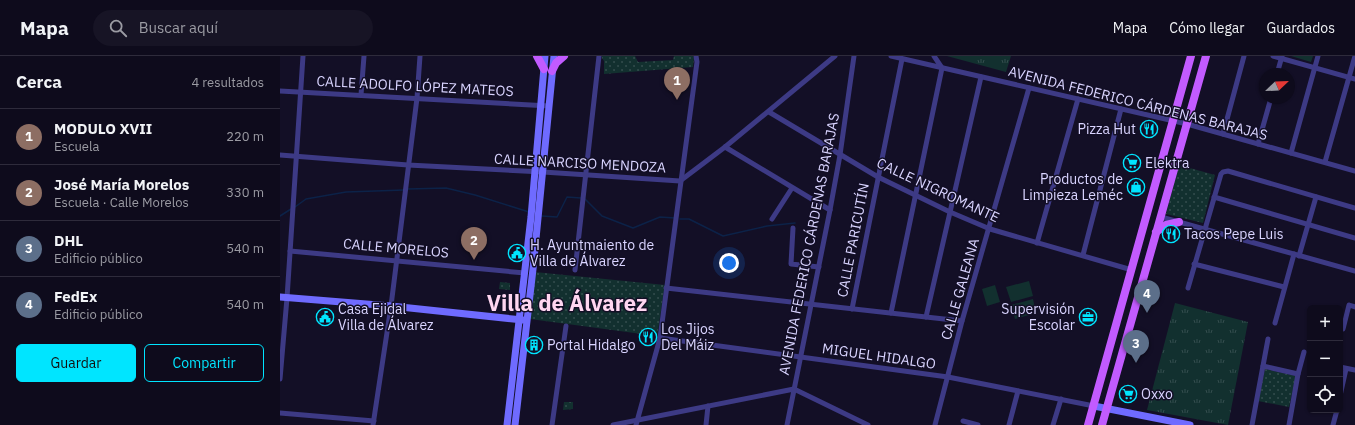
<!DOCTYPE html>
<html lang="es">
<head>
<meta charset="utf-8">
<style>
	body { margin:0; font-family:"IBM Plex Sans",sans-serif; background:#171425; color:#f1f3f6 }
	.controls { position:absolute; right:12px; bottom:12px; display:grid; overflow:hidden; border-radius:6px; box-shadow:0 1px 3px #0004 }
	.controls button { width:36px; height:36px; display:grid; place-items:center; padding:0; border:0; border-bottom:1px solid #2e2b3b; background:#0e0b1c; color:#f1f3f6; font:20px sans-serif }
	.compass { position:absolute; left:979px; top:12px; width:36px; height:36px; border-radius:50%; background:#0e0b1c; box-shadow:0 1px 3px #0004; rotate:67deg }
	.you { position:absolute; left:449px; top:207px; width:14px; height:14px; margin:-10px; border:3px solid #fff; border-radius:50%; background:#1a73e8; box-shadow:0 0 0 6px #1a73e833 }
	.badge { display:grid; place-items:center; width:26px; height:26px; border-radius:50%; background:#00e5ff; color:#fff; font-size:13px; font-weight:700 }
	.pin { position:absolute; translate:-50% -33px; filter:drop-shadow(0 1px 2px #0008) }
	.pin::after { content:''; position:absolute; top:21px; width:14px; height:12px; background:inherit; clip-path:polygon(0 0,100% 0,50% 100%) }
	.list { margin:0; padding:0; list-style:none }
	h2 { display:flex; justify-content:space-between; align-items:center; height:52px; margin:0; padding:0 16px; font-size:17px }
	h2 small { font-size:13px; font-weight:400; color:#9b9ba3 }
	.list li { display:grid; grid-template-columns:26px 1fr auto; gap:12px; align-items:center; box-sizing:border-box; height:56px; padding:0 16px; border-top:1px solid #2e2b3b }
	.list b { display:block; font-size:15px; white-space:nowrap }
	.list p { margin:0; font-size:13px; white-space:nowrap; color:#9b9ba3 }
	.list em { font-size:13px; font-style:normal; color:#9b9ba3 }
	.actions { display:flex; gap:8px; padding:12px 16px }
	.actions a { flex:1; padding:9px 0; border:1px solid #00e5ff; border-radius:6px; text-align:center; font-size:14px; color:#00e5ff }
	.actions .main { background:#00e5ff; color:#111 }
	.icon { flex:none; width:22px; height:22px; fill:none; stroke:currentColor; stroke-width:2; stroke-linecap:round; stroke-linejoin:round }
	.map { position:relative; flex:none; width:1075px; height:369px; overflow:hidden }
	header { display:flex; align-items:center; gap:24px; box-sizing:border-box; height:56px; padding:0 20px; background:#0e0b1c; border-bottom:1px solid #2e2b3b }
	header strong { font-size:19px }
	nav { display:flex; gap:22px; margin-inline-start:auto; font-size:14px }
	.search { width:280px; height:36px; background:#171425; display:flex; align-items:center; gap:10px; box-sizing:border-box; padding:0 14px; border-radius:22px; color:#9b9ba3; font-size:15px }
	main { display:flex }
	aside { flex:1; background:#0e0b1c }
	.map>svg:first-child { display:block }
	.grass { fill:url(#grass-tufts) }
	.park { fill:url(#park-dots) }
	.pitch { fill:#12302f }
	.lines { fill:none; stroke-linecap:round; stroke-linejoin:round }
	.stream { stroke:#0c2248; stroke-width:1.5 }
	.street { stroke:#3d3a85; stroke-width:5 }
	.secondary { stroke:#6f6bff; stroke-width:7 }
	.primary { stroke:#c25bff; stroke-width:8 }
	.labels { text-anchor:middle; stroke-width:3; stroke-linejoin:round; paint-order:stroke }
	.street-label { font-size:14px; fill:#d9d4ff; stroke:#130f26 }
	.poi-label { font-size:14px; fill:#d9d4ff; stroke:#130f26; text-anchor:start }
	.town-label { font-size:22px; font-weight:bold; fill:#ffd6f0; stroke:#130f26 }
</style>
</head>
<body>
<header>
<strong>Mapa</strong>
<div class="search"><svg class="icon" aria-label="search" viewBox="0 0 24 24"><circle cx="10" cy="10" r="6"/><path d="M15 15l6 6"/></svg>Buscar aquí</div>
<nav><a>Mapa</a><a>Cómo llegar</a><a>Guardados</a></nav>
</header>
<main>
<aside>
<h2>Cerca<small>4 resultados</small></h2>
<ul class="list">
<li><span class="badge" style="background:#8d6e63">1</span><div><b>MODULO XVII</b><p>Escuela</p></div><em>220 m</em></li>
<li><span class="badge" style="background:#8d6e63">2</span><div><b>José María Morelos</b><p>Escuela · Calle Morelos</p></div><em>330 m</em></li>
<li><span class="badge" style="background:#5c6f8a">3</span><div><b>DHL</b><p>Edificio público</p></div><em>540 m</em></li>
<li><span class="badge" style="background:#5c6f8a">4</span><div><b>FedEx</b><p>Edificio público</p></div><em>540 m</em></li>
</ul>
<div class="actions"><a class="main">Guardar</a><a>Compartir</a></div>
</aside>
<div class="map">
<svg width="1075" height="369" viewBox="0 0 1075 369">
	<defs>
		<pattern id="grass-tufts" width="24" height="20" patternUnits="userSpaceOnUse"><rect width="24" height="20" fill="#12302f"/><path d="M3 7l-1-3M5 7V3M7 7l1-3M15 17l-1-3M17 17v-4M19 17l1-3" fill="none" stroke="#344d4e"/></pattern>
		<pattern id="park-dots" width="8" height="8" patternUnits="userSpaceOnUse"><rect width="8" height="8" fill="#12302f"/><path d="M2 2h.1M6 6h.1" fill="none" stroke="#344d4e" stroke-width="1.8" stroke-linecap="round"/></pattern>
	</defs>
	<rect width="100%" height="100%" fill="#130f26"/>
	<!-- grass -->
	<g class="grass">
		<path d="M 667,0 L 731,0 L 726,16 Z"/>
		<path d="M 1011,0 L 1033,0 L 1031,6 Z"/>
		<path d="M 895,247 L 968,266 L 948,369 L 867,354 Z"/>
	</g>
	<!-- park -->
	<g class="park">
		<path d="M 322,0 L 355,0 L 358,6 L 393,4 L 394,0 L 413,0 L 414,2 L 413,11 L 324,18 L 324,5 L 322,2 Z"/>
		<path d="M 899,109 L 935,119 L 923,167 L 886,158 Z"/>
		<path d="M 255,216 L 385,229 L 377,280 L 250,263 Z"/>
		<path d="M 220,226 L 230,227 L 230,234 L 219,233 Z"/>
		<path d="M 985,313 L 1016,320 L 1009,351 L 978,345 Z"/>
		<path d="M 284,346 L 293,346 L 293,353 L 283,354 Z"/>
	</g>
	<!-- pitch -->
	<g class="pitch">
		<path d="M 749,225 L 753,240 L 731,246 L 726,231 Z"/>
		<path d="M 715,229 L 720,246 L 707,250 L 702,233 Z"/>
		<path d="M 753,243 L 756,257 L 735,263 L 731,249 Z"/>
	</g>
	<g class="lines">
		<!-- stream -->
		<g class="stream">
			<path d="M 128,133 L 166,132 L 195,139 L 249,156"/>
			<path d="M 305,143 L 322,160 L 353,172 L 380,161 L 395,162"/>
			<path d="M 15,151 L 26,143 L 66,136 L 124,134"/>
			<path d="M 0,160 L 11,153"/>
			<path d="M 262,160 L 277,161 L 287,141 L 301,142"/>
			<path d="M 400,163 L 409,163 L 443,180 L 487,170 L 515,167"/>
		</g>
		<!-- street -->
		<g class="street">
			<path d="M 611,0 L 907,68 L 1075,115"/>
			<path d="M 993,0 L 1075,23"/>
			<path d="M 997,18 L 1002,0"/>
			<path d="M 0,35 L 269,50"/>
			<path d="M 81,39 L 84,0"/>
			<path d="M 489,56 L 598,121 L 670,156 L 710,173 L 852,214"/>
			<path d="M 943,78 L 964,0"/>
			<path d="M 978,88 L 991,42"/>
			<path d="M 445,91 L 550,154"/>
			<path d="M 1011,97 L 1038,0"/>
			<path d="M 0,99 L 128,109 L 263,116 L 400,125 L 445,91 L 555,0"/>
			<path d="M 1045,106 L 1075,0"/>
			<path d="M 934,141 L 1075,182"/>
			<path d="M 881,161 L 1075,215"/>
			<path d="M 492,163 L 512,132"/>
			<path d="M 513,172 L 511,208 L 539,211"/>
			<path d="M 757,187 L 798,43"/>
			<path d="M 10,195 L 245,217"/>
			<path d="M 803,199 L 841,53"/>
			<path d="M 1019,200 L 1036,141"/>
			<path d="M 914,208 L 1004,231"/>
			<path d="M 295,214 L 319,0"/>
			<path d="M 386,232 L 682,265"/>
			<path d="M 908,232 L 941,118 L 943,116 L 948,115 L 1075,152"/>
			<path d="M 572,253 L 622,3"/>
			<path d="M 611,257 L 662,12 L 654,0"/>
			<path d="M 646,261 L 701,21"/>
			<path d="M 995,267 L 1014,198"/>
			<path d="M 1063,273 L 1069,249 L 1075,251"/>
			<path d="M 380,282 L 668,321 L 814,350"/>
			<path d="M 983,310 L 1018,318"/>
			<path d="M 1060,311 L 1075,314"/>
			<path d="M 0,323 L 7,242 L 23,0"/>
			<path d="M 514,333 L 588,369"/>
			<path d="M 1060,340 L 1066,313"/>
			<path d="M 0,357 L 94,365"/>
			<path d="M 683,365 L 698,369"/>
			<path d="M 93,369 L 111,250 L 137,42 L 140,0"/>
			<path d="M 272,369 L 286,270"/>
			<path d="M 333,369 L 514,333"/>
			<path d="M 356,369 L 380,282 L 417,6 L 416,0"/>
			<path d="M 426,369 L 428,350"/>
			<path d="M 507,369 L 550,154 L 560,99 L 574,0"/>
			<path d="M 655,369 L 682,265 L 749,32"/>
			<path d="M 729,369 L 738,335"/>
			<path d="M 773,369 L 781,343"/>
			<path d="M 972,369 L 988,283"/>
			<path d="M 1009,369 L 1018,318 L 1024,296"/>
			<path d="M 1053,369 L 1057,354"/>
		</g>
		<!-- secondary -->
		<g class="secondary">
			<path d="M 0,241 L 111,250 L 243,264"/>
			<path d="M 814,350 L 910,369"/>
			<path d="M 227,369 L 251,161 L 265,0"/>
			<path d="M 235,369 L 253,213 L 274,0"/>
		</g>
		<!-- primary -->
		<g class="primary">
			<path d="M 257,0 L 264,13"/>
			<path d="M 272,15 L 276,7 L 284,0"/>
			<path d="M 876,176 L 886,169 L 899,166"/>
			<path d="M 808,369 L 911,0"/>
			<path d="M 822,369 L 926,0"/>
		</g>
	</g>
	<!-- icons -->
	<defs>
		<symbol id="restaurant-ring" viewBox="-11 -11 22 22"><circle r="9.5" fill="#130f26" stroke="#00e5ff" stroke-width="1.5"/><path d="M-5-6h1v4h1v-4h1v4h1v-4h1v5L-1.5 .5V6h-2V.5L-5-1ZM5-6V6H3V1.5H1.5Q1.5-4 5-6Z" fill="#00e5ff"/></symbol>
		<symbol id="supermarket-ring" viewBox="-11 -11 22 22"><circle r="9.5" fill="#130f26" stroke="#00e5ff" stroke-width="1.5"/><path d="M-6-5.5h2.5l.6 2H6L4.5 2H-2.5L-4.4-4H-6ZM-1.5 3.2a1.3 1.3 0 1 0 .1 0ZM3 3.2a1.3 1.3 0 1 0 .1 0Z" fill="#00e5ff"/></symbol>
		<symbol id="shop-ring" viewBox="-11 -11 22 22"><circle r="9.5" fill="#130f26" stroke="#00e5ff" stroke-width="1.5"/><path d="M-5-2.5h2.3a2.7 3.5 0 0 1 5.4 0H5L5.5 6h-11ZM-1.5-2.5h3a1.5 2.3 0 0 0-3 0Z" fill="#00e5ff"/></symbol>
		<symbol id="civic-ring" viewBox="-11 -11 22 22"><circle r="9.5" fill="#130f26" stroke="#00e5ff" stroke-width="1.5"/><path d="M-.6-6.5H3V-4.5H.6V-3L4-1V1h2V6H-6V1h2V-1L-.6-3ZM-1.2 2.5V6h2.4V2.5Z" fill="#00e5ff"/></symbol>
		<symbol id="office-ring" viewBox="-11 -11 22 22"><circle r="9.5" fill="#130f26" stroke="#00e5ff" stroke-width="1.5"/><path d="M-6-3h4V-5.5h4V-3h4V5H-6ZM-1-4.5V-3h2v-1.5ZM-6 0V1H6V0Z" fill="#00e5ff"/></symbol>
		<symbol id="building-ring" viewBox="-11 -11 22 22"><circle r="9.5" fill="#130f26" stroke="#00e5ff" stroke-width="1.5"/><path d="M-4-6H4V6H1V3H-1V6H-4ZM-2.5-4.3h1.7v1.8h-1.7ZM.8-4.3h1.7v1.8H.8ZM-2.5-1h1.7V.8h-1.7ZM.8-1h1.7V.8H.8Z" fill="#00e5ff"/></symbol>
	</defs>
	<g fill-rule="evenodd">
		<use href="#restaurant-ring" x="859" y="63" width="20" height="20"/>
		<use href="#supermarket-ring" x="842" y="97" width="20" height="20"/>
		<use href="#shop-ring" x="846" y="121" width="20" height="20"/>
		<use href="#restaurant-ring" x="881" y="168" width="20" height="20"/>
		<use href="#civic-ring" x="227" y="187" width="20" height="20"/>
		<use href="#civic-ring" x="35" y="251" width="20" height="20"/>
		<use href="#office-ring" x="798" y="251" width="20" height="20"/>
		<use href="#restaurant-ring" x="358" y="271" width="20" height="20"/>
		<use href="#building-ring" x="244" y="279" width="20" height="20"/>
		<use href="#supermarket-ring" x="838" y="328" width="20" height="20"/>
	</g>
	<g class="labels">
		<!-- street labels -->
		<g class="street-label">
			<text transform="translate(135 30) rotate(3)" y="5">CALLE ADOLFO LÓPEZ MATEOS</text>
			<text transform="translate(858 47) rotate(14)" y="5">AVENIDA FEDERICO CÁRDENAS BARAJAS</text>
			<text transform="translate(300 107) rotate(3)" y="5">CALLE NARCISO MENDOZA</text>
			<text transform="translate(658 134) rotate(25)" y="5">CALLE NIGROMANTE</text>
			<text transform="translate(573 184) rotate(-79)" y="5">CALLE PARICUTÍN</text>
			<text transform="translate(529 188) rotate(-79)" y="5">AVENIDA FEDERICO CÁRDENAS BARAJAS</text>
			<text transform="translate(116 192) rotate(5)" y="5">CALLE MORELOS</text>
			<text transform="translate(680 233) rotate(-74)" y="5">CALLE GALEANA</text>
			<text transform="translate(599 300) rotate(8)" y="5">MIGUEL HIDALGO</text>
		</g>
		<!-- poi labels -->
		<g class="poi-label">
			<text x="856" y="78" text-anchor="end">Pizza Hut</text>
			<text x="865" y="112">Elektra</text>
			<text x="843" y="128" text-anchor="end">Productos de<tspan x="843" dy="16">Limpieza Leméc</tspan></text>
			<text x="904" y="183">Tacos Pepe Luis</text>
			<text x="250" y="194">H. Ayuntmaiento de<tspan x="250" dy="16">Villa de Álvarez</tspan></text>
			<text x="58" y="258">Casa Ejidal<tspan x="58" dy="16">Villa de Álvarez</tspan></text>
			<text x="795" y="258" text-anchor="end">Supervisión<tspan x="795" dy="16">Escolar</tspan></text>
			<text x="381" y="278">Los Jijos<tspan x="381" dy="16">Del Máiz</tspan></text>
			<text x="267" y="294">Portal Hidalgo</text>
			<text x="861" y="343">Oxxo</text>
		</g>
		<!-- town labels -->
		<g class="town-label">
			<text x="287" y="255">Villa de Álvarez</text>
		</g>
	</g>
</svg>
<div class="controls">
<button>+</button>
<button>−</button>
<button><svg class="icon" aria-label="locate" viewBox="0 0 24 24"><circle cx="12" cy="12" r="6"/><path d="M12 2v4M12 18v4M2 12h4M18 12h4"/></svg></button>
</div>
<svg class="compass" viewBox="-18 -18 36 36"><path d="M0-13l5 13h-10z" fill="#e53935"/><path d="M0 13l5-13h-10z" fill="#9b9ba3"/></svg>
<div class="you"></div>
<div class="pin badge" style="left:397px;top:44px;background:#8d6e63">1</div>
<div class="pin badge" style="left:194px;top:204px;background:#8d6e63">2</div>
<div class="pin badge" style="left:856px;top:307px;background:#5c6f8a">3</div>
<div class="pin badge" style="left:867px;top:257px;background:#5c6f8a">4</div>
</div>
</main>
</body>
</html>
